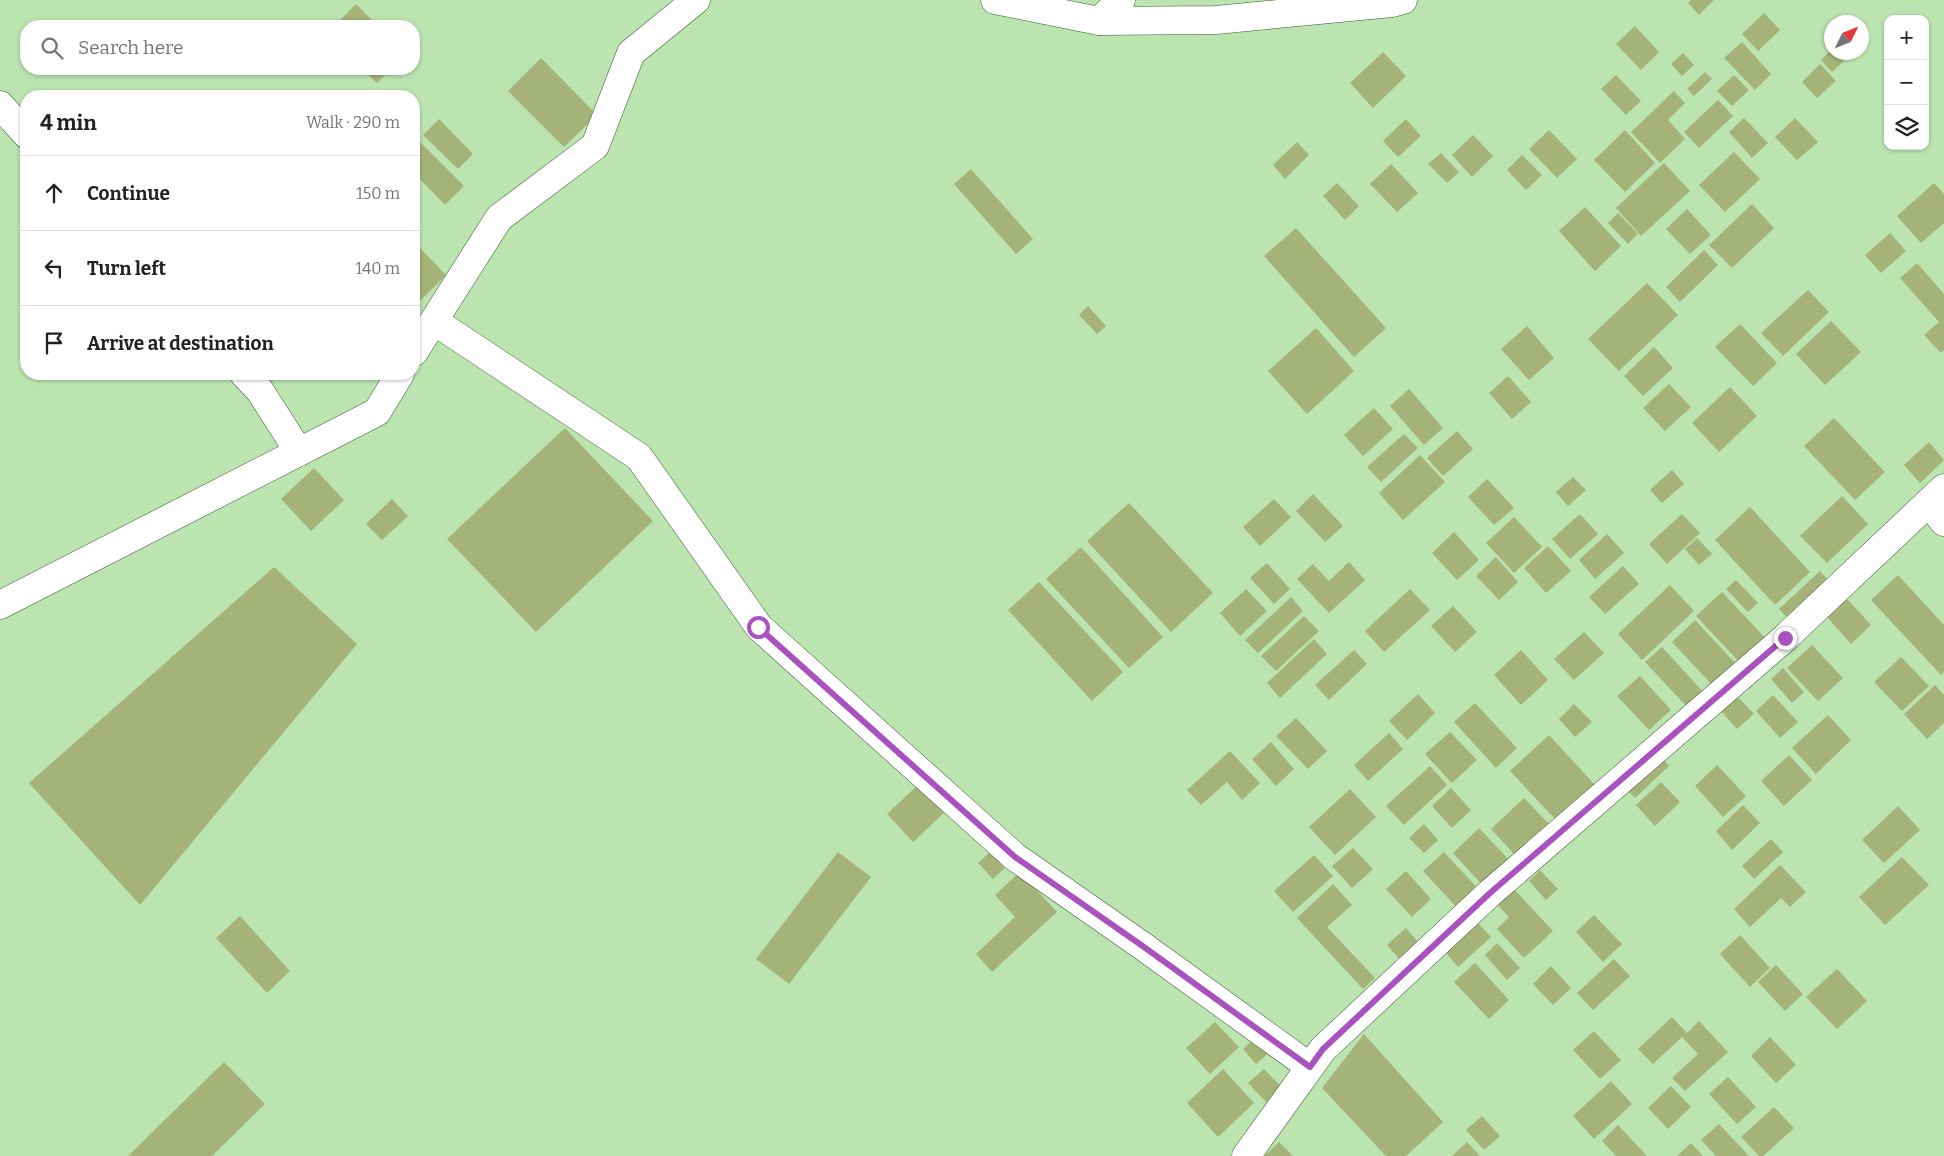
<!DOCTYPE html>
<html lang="en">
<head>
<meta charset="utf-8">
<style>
	body { margin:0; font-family:Bitter,serif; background:#f2f2f2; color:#222 }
	.controls { position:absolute; right:15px; top:15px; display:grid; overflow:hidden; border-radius:10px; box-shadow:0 1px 4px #0004 }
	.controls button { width:45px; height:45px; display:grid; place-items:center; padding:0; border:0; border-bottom:1px solid #e0e0e0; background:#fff; color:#222; font:25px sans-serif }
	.compass { position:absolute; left:1824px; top:15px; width:45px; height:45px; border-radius:50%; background:#fff; box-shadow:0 1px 4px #0004; rotate:47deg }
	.stop { position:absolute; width:15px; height:15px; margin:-11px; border:4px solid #a951be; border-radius:50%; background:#fff }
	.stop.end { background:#a951be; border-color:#fff; box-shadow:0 1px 5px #0008 }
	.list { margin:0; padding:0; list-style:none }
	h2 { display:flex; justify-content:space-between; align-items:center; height:65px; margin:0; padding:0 20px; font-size:21px }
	h2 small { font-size:16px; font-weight:400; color:#767676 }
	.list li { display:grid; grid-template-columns:32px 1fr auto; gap:15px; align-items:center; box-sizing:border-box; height:75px; padding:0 20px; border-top:1px solid #e0e0e0 }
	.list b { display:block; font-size:19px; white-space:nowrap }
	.list em { font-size:16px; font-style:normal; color:#767676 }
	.icon { flex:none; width:28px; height:28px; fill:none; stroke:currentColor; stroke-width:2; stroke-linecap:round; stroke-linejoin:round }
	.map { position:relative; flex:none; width:1944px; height:1156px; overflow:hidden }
	.search { position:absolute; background:#fff; box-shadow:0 1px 4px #0004; left:20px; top:20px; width:400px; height:55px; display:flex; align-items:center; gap:12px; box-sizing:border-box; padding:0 18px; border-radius:20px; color:#767676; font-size:19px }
	.panel { position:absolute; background:#fff; box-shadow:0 1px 4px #0004; left:20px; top:90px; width:400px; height:290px; border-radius:20px }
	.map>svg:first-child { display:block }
	.building { fill:#a5b378 }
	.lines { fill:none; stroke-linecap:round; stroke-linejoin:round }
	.minor-casing { stroke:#385c2f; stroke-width:29 }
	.tertiary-casing { stroke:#385c2f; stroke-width:29 }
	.minor { stroke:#fff; stroke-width:28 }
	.tertiary { stroke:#fff; stroke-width:28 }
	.route { stroke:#a951be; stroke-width:6 }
</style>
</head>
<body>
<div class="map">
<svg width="1944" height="1156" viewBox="0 0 1944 1156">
	<rect width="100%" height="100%" fill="#bbe4b0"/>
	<!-- building -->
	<g class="building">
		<path d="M 1691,0 L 1714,0 L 1699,15 L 1688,3 Z"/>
		<path d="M 356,4 L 378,26 L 334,26 Z"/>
		<path d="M 1764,13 L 1780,30 L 1758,51 L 1742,34 Z"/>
		<path d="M 1635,26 L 1659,52 L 1641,70 L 1616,44 Z"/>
		<path d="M 1742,42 L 1771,74 L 1755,90 L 1724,58 Z"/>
		<path d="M 1832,49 L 1832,52 L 1853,52 L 1832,72 L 1821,60 Z"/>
		<path d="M 1383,52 L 1406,76 L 1373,108 L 1350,83 Z"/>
		<path d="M 1683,53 L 1694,65 L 1682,76 L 1671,64 Z"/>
		<path d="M 541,58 L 597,115 L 564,147 L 508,91 Z"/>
		<path d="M 1820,64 L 1836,81 L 1817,98 L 1802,82 Z"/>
		<path d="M 362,69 L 391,69 L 377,83 Z"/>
		<path d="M 1705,72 L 1712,79 L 1694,96 L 1687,89 Z"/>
		<path d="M 1616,75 L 1641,101 L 1626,115 L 1601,89 Z"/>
		<path d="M 1734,75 L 1749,90 L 1732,106 L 1717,91 Z"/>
		<path d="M 1674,91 L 1685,103 L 1668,120 L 1685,139 L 1660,163 L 1631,132 Z"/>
		<path d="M 1718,100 L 1733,116 L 1699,148 L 1684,132 Z"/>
		<path d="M 1744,118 L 1768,143 L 1752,158 L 1729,132 Z"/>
		<path d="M 1795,118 L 1818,142 L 1797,160 L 1775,137 Z"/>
		<path d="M 439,119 L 473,154 L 458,169 L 423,135 Z"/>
		<path d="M 1406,119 L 1421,136 L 1398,157 L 1383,141 Z"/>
		<path d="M 1549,130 L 1577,159 L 1557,178 L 1529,149 Z"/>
		<path d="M 1625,130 L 1655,163 L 1625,192 L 1594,160 Z"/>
		<path d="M 1473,135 L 1493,156 L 1472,177 L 1452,155 Z"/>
		<path d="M 414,136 L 464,186 L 445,205 L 414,173 Z"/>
		<path d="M 1297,142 L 1309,155 L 1285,179 L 1273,165 Z"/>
		<path d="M 1734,152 L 1760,179 L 1725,212 L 1699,185 Z"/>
		<path d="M 1441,153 L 1459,172 L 1447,183 L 1428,164 Z"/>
		<path d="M 1522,155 L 1542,175 L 1526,190 L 1507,170 Z"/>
		<path d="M 1664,163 L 1690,191 L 1641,236 L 1616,208 Z"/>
		<path d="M 1391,164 L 1418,193 L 1397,212 L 1370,184 Z"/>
		<path d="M 971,169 L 1033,239 L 1016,254 L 954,184 Z"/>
		<path d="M 1337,183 L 1359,206 L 1345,220 L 1323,196 Z"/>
		<path d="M 1934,183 L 1944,194 L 1944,223 L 1921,243 L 1897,216 Z"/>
		<path d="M 1752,204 L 1774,228 L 1732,268 L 1709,245 Z"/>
		<path d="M 1585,207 L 1621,246 L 1595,271 L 1559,231 Z"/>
		<path d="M 1687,209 L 1711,235 L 1690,254 L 1666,229 Z"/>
		<path d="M 1618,213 L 1638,234 L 1628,244 L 1608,223 Z"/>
		<path d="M 1296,228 L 1386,328 L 1354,357 L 1264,256 Z"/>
		<path d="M 1890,233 L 1906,251 L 1881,273 L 1865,255 Z"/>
		<path d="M 414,242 L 446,275 L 414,307 Z"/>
		<path d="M 1704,250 L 1718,265 L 1680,302 L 1666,287 Z"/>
		<path d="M 1917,263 L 1944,294 L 1944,350 L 1941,353 L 1924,335 L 1939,322 L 1900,278 Z"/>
		<path d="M 1647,283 L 1678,315 L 1619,371 L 1588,339 Z"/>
		<path d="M 1808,290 L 1829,312 L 1783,356 L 1761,333 Z"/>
		<path d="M 1088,306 L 1106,326 L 1097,334 L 1079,315 Z"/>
		<path d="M 1831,321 L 1861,352 L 1825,385 L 1796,354 Z"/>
		<path d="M 1740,324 L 1777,363 L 1753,386 L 1715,347 Z"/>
		<path d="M 1527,326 L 1554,358 L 1529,380 L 1501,349 Z"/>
		<path d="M 1316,328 L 1354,371 L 1307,414 L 1268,371 Z"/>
		<path d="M 1654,347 L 1673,368 L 1643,396 L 1624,376 Z"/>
		<path d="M 1508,376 L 1531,402 L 1512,419 L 1489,393 Z"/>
		<path d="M 1669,384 L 1691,407 L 1665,431 L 1643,408 Z"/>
		<path d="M 1730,387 L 1757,416 L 1719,452 L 1692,423 Z"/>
		<path d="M 1409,389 L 1443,428 L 1424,445 L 1390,406 Z"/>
		<path d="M 1374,408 L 1393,429 L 1363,456 L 1344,435 Z"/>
		<path d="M 1834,418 L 1885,472 L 1855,500 L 1804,446 Z"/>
		<path d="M 565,428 L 653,521 L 536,632 L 447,539 Z"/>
		<path d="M 1457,431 L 1473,449 L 1443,476 L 1427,458 Z"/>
		<path d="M 1404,434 L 1418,448 L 1381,482 L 1367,467 Z"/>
		<path d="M 1929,442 L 1944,460 L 1920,483 L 1904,465 Z"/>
		<path d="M 1420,455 L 1445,482 L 1403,520 L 1379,493 Z"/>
		<path d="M 314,468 L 344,500 L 311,531 L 281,499 Z"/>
		<path d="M 1672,470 L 1684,484 L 1662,503 L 1650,490 Z"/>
		<path d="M 1573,477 L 1586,490 L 1568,506 L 1556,492 Z"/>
		<path d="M 1487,479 L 1514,508 L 1494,525 L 1468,497 Z"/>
		<path d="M 1313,494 L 1343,526 L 1325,542 L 1296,511 Z"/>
		<path d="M 1842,496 L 1868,524 L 1827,563 L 1800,536 Z"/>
		<path d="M 392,499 L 408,516 L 382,540 L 366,524 Z"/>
		<path d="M 1274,499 L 1291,517 L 1260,546 L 1243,527 Z"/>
		<path d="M 1129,503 L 1213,593 L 1171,632 L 1087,541 Z"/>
		<path d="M 1750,507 L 1810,572 L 1775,605 L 1715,540 Z"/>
		<path d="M 1580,514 L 1598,534 L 1570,559 L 1552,539 Z"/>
		<path d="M 1682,514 L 1700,533 L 1667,564 L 1649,544 Z"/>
		<path d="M 1514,517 L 1542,547 L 1514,573 L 1486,543 Z"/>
		<path d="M 1454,532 L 1479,560 L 1457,580 L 1432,553 Z"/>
		<path d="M 1607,534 L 1624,553 L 1595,579 L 1579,560 Z"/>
		<path d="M 1697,538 L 1712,554 L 1699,565 L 1685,549 Z"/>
		<path d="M 1548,546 L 1571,571 L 1546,593 L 1524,568 Z"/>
		<path d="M 1081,547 L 1163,637 L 1129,668 L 1046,579 Z"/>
		<path d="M 1496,557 L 1518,582 L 1499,600 L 1476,576 Z"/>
		<path d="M 1349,562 L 1365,580 L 1329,613 L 1297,579 L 1313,564 L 1329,581 Z"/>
		<path d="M 1267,563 L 1290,589 L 1274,604 L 1250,578 Z"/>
		<path d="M 1623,566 L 1639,584 L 1605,614 L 1589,597 Z"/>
		<path d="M 274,567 L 357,644 L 140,905 L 29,783 Z"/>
		<path d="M 1820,571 L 1835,588 L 1794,625 L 1779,609 Z"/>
		<path d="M 1898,575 L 1944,625 L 1944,672 L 1941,675 L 1871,600 Z"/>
		<path d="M 1736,580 L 1758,603 L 1748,612 L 1726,589 Z"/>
		<path d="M 1039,582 L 1123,672 L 1092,701 L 1008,610 Z"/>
		<path d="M 1670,585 L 1694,611 L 1642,660 L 1618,634 Z"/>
		<path d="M 1246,589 L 1267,611 L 1240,636 L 1220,613 Z"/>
		<path d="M 1410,589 L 1430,610 L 1384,652 L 1365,631 Z"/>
		<path d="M 1722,592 L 1770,643 L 1744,667 L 1696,616 Z"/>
		<path d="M 1291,597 L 1303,611 L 1258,653 L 1245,640 Z"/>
		<path d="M 1847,599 L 1871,625 L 1851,644 L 1827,617 Z"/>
		<path d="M 1453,606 L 1477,632 L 1455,652 L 1431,626 Z"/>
		<path d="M 1304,616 L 1319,631 L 1276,671 L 1261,656 Z"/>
		<path d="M 1695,620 L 1737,665 L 1714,687 L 1672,642 Z"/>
		<path d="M 1584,632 L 1604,653 L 1574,680 L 1554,659 Z"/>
		<path d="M 1314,639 L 1327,654 L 1280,698 L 1267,683 Z"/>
		<path d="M 1812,645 L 1843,678 L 1818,701 L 1787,668 Z"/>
		<path d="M 1662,647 L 1707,696 L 1691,711 L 1645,662 Z"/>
		<path d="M 1354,650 L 1367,664 L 1329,700 L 1315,685 Z"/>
		<path d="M 1521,650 L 1548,680 L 1521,705 L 1494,675 Z"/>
		<path d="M 1901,657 L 1929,686 L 1902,711 L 1874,682 Z"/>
		<path d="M 1783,668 L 1804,692 L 1792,703 L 1771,679 Z"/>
		<path d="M 1640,676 L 1671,710 L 1649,730 L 1617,696 Z"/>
		<path d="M 1935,685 L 1944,695 L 1944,723 L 1927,739 L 1904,714 Z"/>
		<path d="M 1418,694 L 1435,713 L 1407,740 L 1389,721 Z"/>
		<path d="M 1736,695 L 1754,714 L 1737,729 L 1720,710 Z"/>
		<path d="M 1773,695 L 1798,722 L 1780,738 L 1756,711 Z"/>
		<path d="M 1475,703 L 1517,748 L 1496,768 L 1454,722 Z"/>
		<path d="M 1574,704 L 1592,722 L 1575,737 L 1559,719 Z"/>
		<path d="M 1828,715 L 1851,740 L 1816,774 L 1792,748 Z"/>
		<path d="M 1296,718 L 1327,751 L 1308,769 L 1276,736 Z"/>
		<path d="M 1450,732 L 1477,760 L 1452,783 L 1425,754 Z"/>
		<path d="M 1389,733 L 1403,749 L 1368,781 L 1354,765 Z"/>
		<path d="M 1549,735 L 1595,785 L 1556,820 L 1510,771 Z"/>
		<path d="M 1271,742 L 1294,769 L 1276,786 L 1252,759 Z"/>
		<path d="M 1230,751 L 1260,783 L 1242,800 L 1227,782 L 1201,805 L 1187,790 Z"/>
		<path d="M 1658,753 L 1669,766 L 1635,798 L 1623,786 Z"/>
		<path d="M 1789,755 L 1812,780 L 1784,806 L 1761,781 Z"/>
		<path d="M 1717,765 L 1746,796 L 1723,817 L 1695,786 Z"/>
		<path d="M 1430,766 L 1447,785 L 1404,825 L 1386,806 Z"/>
		<path d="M 1661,782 L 1680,802 L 1655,826 L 1636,805 Z"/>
		<path d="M 919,784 L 945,812 L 913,842 L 887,814 Z"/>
		<path d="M 1451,788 L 1471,810 L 1452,828 L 1432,806 Z"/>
		<path d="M 1350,789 L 1376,817 L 1335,855 L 1309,827 Z"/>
		<path d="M 1524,798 L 1550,825 L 1516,856 L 1491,829 Z"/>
		<path d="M 1743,805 L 1760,823 L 1732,850 L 1716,831 Z"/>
		<path d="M 1898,806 L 1920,830 L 1884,863 L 1862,840 Z"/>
		<path d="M 1424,824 L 1438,840 L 1424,853 L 1409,838 Z"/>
		<path d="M 1479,828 L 1511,862 L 1484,887 L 1453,853 Z"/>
		<path d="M 1771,839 L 1783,852 L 1754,879 L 1742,866 Z"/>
		<path d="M 1353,848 L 1373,869 L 1352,888 L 1332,866 Z"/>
		<path d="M 838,852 L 871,877 L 789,984 L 756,959 Z"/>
		<path d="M 990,852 L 1005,868 L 993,879 L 978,863 Z"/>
		<path d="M 1444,852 L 1481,892 L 1460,911 L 1423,871 Z"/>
		<path d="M 1314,855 L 1333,876 L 1293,912 L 1274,891 Z"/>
		<path d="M 1902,857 L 1929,885 L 1885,925 L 1859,897 Z"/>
		<path d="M 1780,865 L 1806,892 L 1790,907 L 1781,898 L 1750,927 L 1734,909 Z"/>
		<path d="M 1540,870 L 1558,889 L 1546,900 L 1529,881 Z"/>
		<path d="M 1406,871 L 1431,899 L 1412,917 L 1386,889 Z"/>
		<path d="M 1020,872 L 1057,912 L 992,972 L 976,954 L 1015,917 L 995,895 Z"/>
		<path d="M 1333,884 L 1352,905 L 1327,927 L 1375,978 L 1363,989 L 1297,918 Z"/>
		<path d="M 1512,887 L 1553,931 L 1524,958 L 1497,929 L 1509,917 L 1495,902 Z"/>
		<path d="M 1594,915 L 1622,944 L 1603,962 L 1576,932 Z"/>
		<path d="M 240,916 L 290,971 L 267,993 L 216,938 Z"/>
		<path d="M 1474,919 L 1491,937 L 1458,967 L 1442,948 Z"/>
		<path d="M 1406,928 L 1420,944 L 1401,961 L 1387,945 Z"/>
		<path d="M 1740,935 L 1770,968 L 1750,987 L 1720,954 Z"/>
		<path d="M 1497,943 L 1520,968 L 1507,980 L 1485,955 Z"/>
		<path d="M 1614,959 L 1630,976 L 1593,1010 L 1577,993 Z"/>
		<path d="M 1475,963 L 1509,1000 L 1489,1019 L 1454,982 Z"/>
		<path d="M 1776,965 L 1803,994 L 1785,1011 L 1758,982 Z"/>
		<path d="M 1551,966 L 1571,988 L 1553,1005 L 1533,984 Z"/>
		<path d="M 1837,969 L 1867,1001 L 1837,1029 L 1806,997 Z"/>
		<path d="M 1672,1017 L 1687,1033 L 1699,1021 L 1728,1052 L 1685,1091 L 1672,1078 L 1698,1054 L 1682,1037 L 1653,1064 L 1638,1049 Z"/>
		<path d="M 1215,1022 L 1239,1047 L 1210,1074 L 1186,1048 Z"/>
		<path d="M 1594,1031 L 1621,1060 L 1600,1079 L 1573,1050 Z"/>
		<path d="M 1364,1034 L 1443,1122 L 1406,1156 L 1386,1156 L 1322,1088 Z"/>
		<path d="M 1256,1037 L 1270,1052 L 1256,1064 L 1243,1049 Z"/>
		<path d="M 1770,1037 L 1796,1065 L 1776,1083 L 1751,1056 Z"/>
		<path d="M 224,1062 L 265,1104 L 212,1156 L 128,1156 Z"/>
		<path d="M 1223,1069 L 1254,1103 L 1218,1137 L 1187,1103 Z"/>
		<path d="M 1264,1069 L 1282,1088 L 1266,1102 L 1248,1083 Z"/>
		<path d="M 1728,1077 L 1756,1107 L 1737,1124 L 1709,1094 Z"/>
		<path d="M 1611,1081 L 1632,1104 L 1594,1139 L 1573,1116 Z"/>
		<path d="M 1671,1086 L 1691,1107 L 1668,1129 L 1648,1108 Z"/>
		<path d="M 1774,1107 L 1794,1128 L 1763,1156 L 1759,1156 L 1741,1137 Z"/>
		<path d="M 1482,1116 L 1500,1136 L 1484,1150 L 1466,1130 Z"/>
		<path d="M 1719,1124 L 1749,1156 L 1716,1156 L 1701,1140 Z"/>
		<path d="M 1618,1125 L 1647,1156 L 1616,1156 L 1602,1141 Z"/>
		<path d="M 1279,1142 L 1293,1156 L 1264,1156 Z"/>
		<path d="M 1467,1142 L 1480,1156 L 1452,1156 Z"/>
		<path d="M 1691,1143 L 1703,1156 L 1677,1156 Z"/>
	</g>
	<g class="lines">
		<defs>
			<g id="minor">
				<path d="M 995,0 L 1099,21 L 1121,0"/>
				<path d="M 1099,21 L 1216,20 L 1392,3 L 1403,0"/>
				<path d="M 0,105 L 26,134"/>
				<path d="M 434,321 L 639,457 L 759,627 L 1015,857 L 1144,947 L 1310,1067"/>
				<path d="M 414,352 L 499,218 L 595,146 L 631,53 L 696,0"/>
				<path d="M 244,374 L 260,391 L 299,452"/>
				<path d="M 1929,503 L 1944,522"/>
				<path d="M 0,605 L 377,412 L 400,374"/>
			</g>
			<path id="tertiary" d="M 1246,1156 L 1323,1049 L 1490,893 L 1785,638 L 1944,488"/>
		</defs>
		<!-- minor casing -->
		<use href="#minor" class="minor-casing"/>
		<!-- tertiary casing -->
		<use href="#tertiary" class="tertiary-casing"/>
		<!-- minor -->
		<use href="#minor" class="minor"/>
		<!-- tertiary -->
		<use href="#tertiary" class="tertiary"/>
	</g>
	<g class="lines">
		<!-- route -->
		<path class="route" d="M 758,627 L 1015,857 L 1144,947 L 1310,1067 L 1323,1049 L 1490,893 L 1785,638"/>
	</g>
</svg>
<div class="controls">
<button>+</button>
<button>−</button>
<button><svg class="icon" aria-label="layers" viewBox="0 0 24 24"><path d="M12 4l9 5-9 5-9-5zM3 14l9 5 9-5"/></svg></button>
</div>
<svg class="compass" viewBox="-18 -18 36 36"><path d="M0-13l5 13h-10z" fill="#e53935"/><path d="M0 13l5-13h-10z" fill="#767676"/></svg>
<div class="stop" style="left:758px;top:627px"></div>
<div class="stop end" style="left:1785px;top:638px"></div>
<div class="search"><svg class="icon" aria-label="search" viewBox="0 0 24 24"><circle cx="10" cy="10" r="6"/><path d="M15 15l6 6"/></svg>Search here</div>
<section class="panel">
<h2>4 min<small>Walk · 290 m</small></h2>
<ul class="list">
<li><svg class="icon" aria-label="ahead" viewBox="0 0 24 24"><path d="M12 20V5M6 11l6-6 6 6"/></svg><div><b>Continue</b></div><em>150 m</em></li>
<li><svg class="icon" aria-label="left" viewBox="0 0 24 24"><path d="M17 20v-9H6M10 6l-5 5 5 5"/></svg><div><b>Turn left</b></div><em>140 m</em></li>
<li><svg class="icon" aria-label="arrive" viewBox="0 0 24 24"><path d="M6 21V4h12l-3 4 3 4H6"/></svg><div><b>Arrive at destination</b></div></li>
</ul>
</section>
</div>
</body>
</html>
